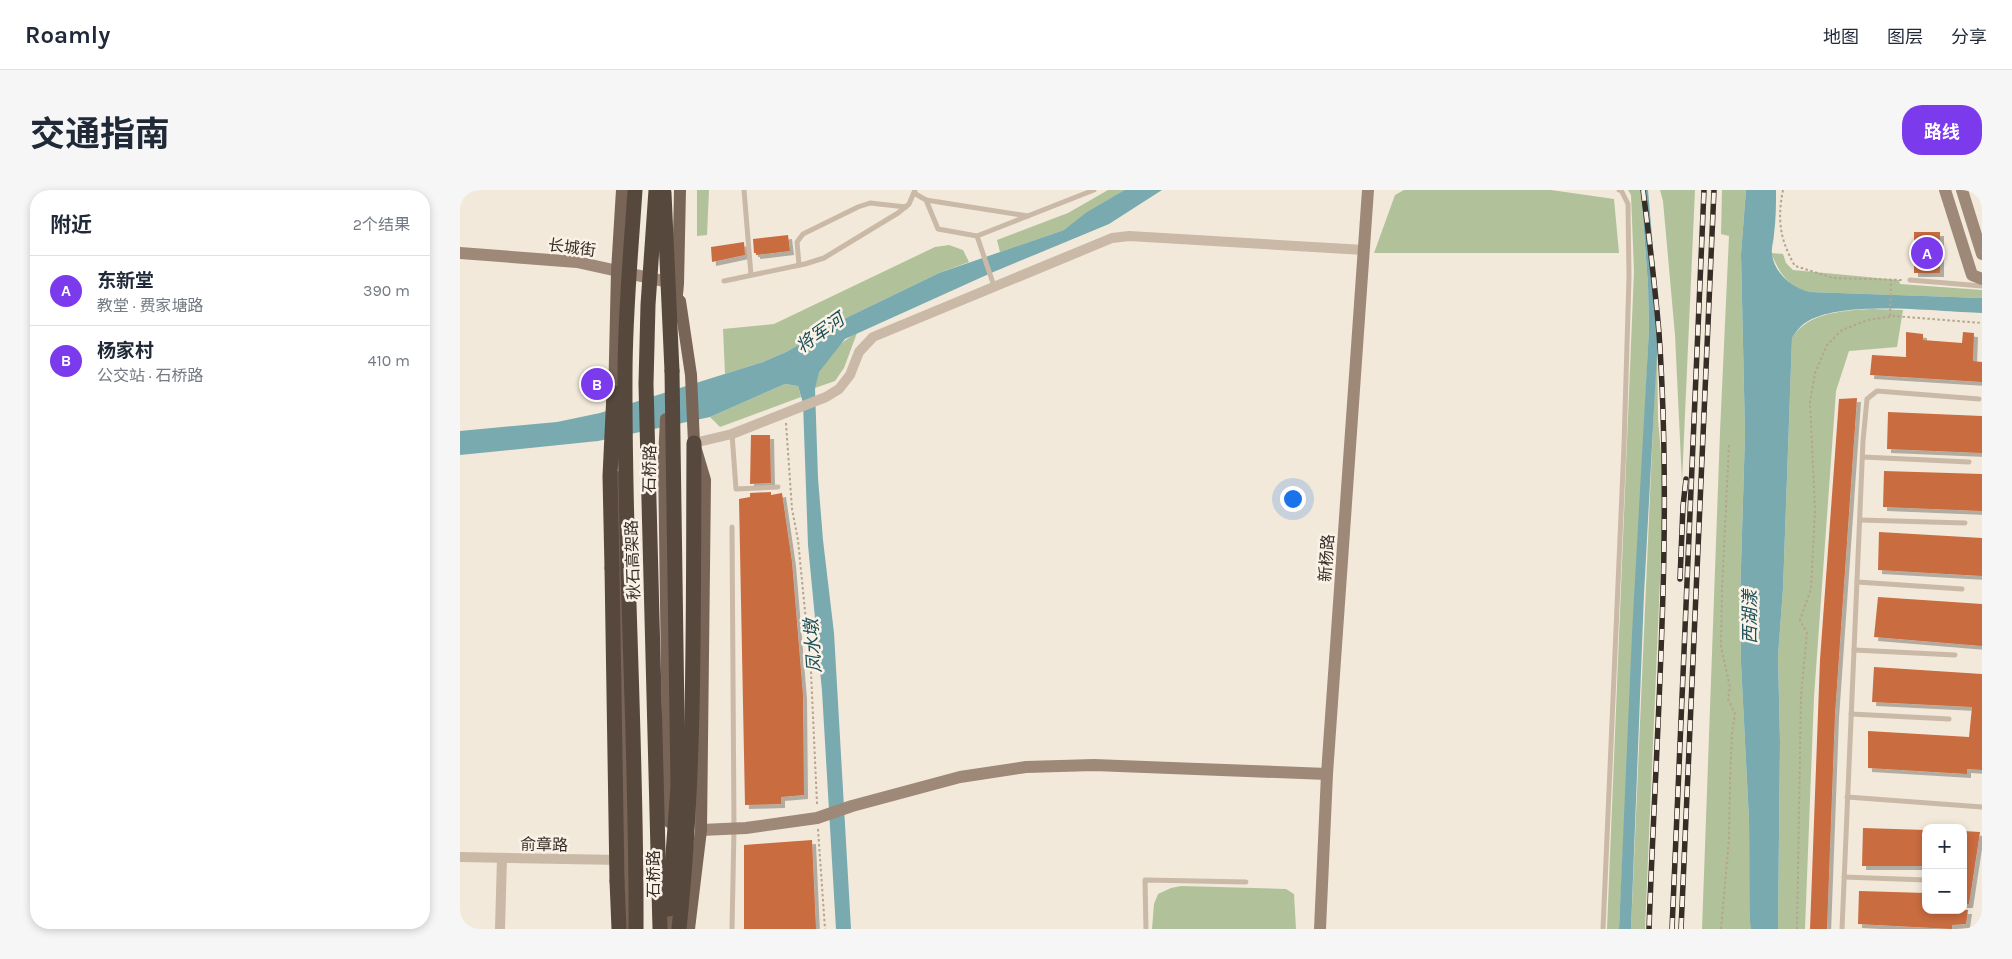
<!DOCTYPE html>
<html lang="zh">
<head>
<meta charset="utf-8">
<style>
	body { margin:0; font-family:Karla,"Noto Sans SC",sans-serif; background:#f6f6f7; color:#1f2937 }
	.controls { position:absolute; right:15px; bottom:15px; display:grid; overflow:hidden; border-radius:10px; box-shadow:0 2px 8px #0003 }
	.controls button { width:45px; height:45px; display:grid; place-items:center; padding:0; border:0; border-bottom:1px solid #e0e1e3; background:#fff; color:#1f2937; font:25px sans-serif }
	.you { position:absolute; left:832px; top:308px; width:18px; height:18px; margin:-12px; border:4px solid #fff; border-radius:50%; background:#1a73e8; box-shadow:0 0 0 8px #1a73e833 }
	.badge { display:grid; place-items:center; width:32px; height:32px; border-radius:50%; background:#7c3aed; color:#fff; font-size:16px; font-weight:700 }
	.pin { position:absolute; translate:-50% -50%; border:2px solid #fff; box-shadow:0 1px 5px #0006 }
	.list { margin:0; padding:0; list-style:none }
	h2 { display:flex; justify-content:space-between; align-items:center; height:65px; margin:0; padding:0 20px; font-size:21px }
	h2 small { font-size:16px; font-weight:400; color:#747a83 }
	.list li { display:grid; grid-template-columns:32px 1fr auto; gap:15px; align-items:center; box-sizing:border-box; height:70px; padding:0 20px; border-top:1px solid #e0e1e3 }
	.list b { display:block; font-size:19px; white-space:nowrap }
	.list p { margin:0; font-size:16px; white-space:nowrap; color:#747a83 }
	.list em { font-size:16px; font-style:normal; color:#747a83 }
	.map { position:relative; flex:none; width:1522px; height:739px; overflow:hidden; border-radius:20px }
	header { display:flex; align-items:center; gap:30px; box-sizing:border-box; height:70px; padding:0 25px; background:#fff; border-bottom:1px solid #e0e1e3 }
	header strong { font-size:24px }
	nav { display:flex; gap:28px; margin-inline-start:auto; font-size:18px }
	.intro { display:flex; align-items:center; justify-content:space-between; box-sizing:border-box; height:120px; padding:0 30px }
	h1 { margin:0; font-size:35px }
	.button { padding:12px 22px; border-radius:20px; background:#7c3aed; color:#fff; font-size:18px; font-weight:700 }
	main { display:flex; gap:30px; padding:0 30px }
	aside { flex:1; background:#fff; border-radius:20px; box-shadow:0 2px 8px #0003 }
	.map>svg:first-child { display:block }
	.green { fill:#b1c29a }
	.water { fill:#78aab0 }
	.building { fill:#c96c41; filter:url(#shadow) }
	.lines { fill:none; stroke-linecap:round; stroke-linejoin:round }
	.path { stroke:#b6a390; stroke-width:2; stroke-dasharray:2.5 2.5; stroke-linecap:butt }
	.lane { stroke:#cab9a6; stroke-width:5 }
	.street { stroke:#cab9a6; stroke-width:10 }
	.secondary { stroke:#9e8877; stroke-width:12 }
	.primary { stroke:#796557; stroke-width:12 }
	.highway { stroke:#57483e; stroke-width:15 }
	.rail-casing { stroke:#362d27; stroke-width:5.5 }
	.rail { stroke:#faf2e6; stroke-width:4; stroke-dasharray:11; stroke-linecap:butt }
	.highway-bridge { stroke:#57483e; stroke-width:15 }
	.labels { text-anchor:middle; stroke-width:5; stroke-linejoin:round; paint-order:stroke }
	.street-label { font-size:16px; fill:#362d27; stroke:#faf2e6 }
	.water-label { font-size:18px; font-style:italic; fill:#1b5059; stroke:#faf2e6 }
</style>
</head>
<body>
<header>
<strong>Roamly</strong>
<nav><a>地图</a><a>图层</a><a>分享</a></nav>
</header>
<div class="intro"><h1>交通指南</h1><a class="button">路线</a></div>
<main>
<aside>
<h2>附近<small>2个结果</small></h2>
<ul class="list">
<li><span class="badge">A</span><div><b>东新堂</b><p>教堂 · 费家塘路</p></div><em>390 m</em></li>
<li><span class="badge">B</span><div><b>杨家村</b><p>公交站 · 石桥路</p></div><em>410 m</em></li>
</ul>
</aside>
<div class="map">
<svg width="1522" height="739" viewBox="0 0 1522 739">
	<defs>
		<filter id="shadow"><feDropShadow dx="4" dy="4" stdDeviation="0" flood-color="#0004"/></filter>
	</defs>
	<rect width="100%" height="100%" fill="#f2e9da"/>
	<!-- green -->
	<g class="green">
		<path d="M 237,0 L 249,0 L 247,45 L 237,46 Z"/>
		<path d="M 648,0 L 666,0 L 604,40 L 540,62 L 537,50 L 608,23 Z"/>
		<path d="M 944,0 L 1091,0 L 1154,9 L 1159,63 L 914,63 L 935,5 Z"/>
		<path d="M 1168,0 L 1181,0 L 1188,95 L 1189,139 L 1159,739 L 1147,739 L 1174,81 L 1171,5 Z"/>
		<path d="M 1200,0 L 1235,0 L 1222,292 L 1215,145 L 1203,11 Z"/>
		<path d="M 1262,0 L 1286,0 L 1281,64 L 1285,244 L 1280,410 L 1281,473 L 1289,630 L 1291,739 L 1242,739 L 1260,242 L 1269,46 L 1261,44 Z"/>
		<path d="M 489,55 L 503,60 L 509,72 L 479,83 L 388,127 L 326,162 L 303,172 L 265,184 L 263,139 L 314,134 L 475,57 Z"/>
		<path d="M 1311,63 L 1323,64 L 1326,73 L 1333,80 L 1439,90 L 1440,94 L 1522,100 L 1522,108 L 1348,102 C 1327,95 1320,84 1311,63 Z"/>
		<path d="M 1412,119 L 1443,120 L 1437,157 L 1389,161 L 1376,201 L 1354,507 L 1345,739 L 1318,739 L 1320,552 L 1318,466 L 1323,399 L 1332,148 C 1349,121 1384,121 1412,119 Z"/>
		<path d="M 397,143 L 384,178 L 375,191 L 355,198 C 356,193 357,187 358,183 C 364,167 383,150 397,143 Z"/>
		<path d="M 1197,145 L 1198,229 L 1204,298 L 1185,739 L 1171,739 Z"/>
		<path d="M 325,194 L 338,196 L 341,207 L 260,237 L 250,227 Z"/>
		<path d="M 721,696 L 826,699 L 834,704 L 836,739 L 692,739 L 694,714 L 698,704 L 711,698 Z"/>
	</g>
	<!-- water -->
	<g class="water">
		<path d="M 665,0 L 702,0 L 649,34 L 531,83 L 385,149 L 359,182 L 355,199 L 358,288 L 363,350 L 374,443 L 391,739 L 376,739 L 362,501 L 348,355 L 343,213 L 338,196 L 325,194 L 250,227 L 138,251 L 0,265 L 0,241 L 97,232 L 140,223 L 303,172 L 326,162 L 388,127 L 479,83 L 604,40 L 627,22 Z"/>
		<path d="M 1181,0 L 1188,0 L 1199,126 L 1184,404 L 1171,739 L 1159,739 L 1172,444 L 1189,139 L 1188,95 Z"/>
		<path d="M 1286,0 L 1316,0 C 1316,15 1316,29 1314,44 C 1314,50 1311,58 1312,64 C 1314,83 1332,97 1349,102 L 1522,108 L 1522,123 C 1478,122 1380,109 1345,133 C 1339,137 1336,142 1332,148 L 1323,399 L 1318,466 L 1320,552 L 1318,739 L 1291,739 L 1290,731 L 1289,630 L 1281,473 L 1280,410 L 1285,244 L 1281,64 Z"/>
	</g>
	<!-- building -->
	<g class="building">
		<rect x="1454" y="42" width="26" height="41"/>
		<path d="M 328,45 L 330,61 L 296,65 L 296,63 L 294,63 L 293,49 Z"/>
		<path d="M 284,52 L 285,65 L 252,72 L 251,57 Z"/>
		<path d="M 1446,142 L 1463,144 L 1463,150 L 1502,153 L 1503,142 L 1514,143 L 1513,171 L 1522,172 L 1522,192 L 1410,185 L 1412,165 L 1446,167 Z"/>
		<path d="M 1397,208 L 1375,524 L 1367,739 L 1350,739 L 1360,470 L 1379,209 Z"/>
		<path d="M 1428,222 L 1522,226 L 1522,263 L 1427,259 Z"/>
		<path d="M 291,245 L 310,245 L 311,293 L 290,294 Z"/>
		<path d="M 1424,281 L 1522,284 L 1522,321 L 1423,317 Z"/>
		<path d="M 311,302 L 311,305 L 322,303 L 332,372 L 343,505 L 344,605 L 321,607 L 321,614 L 285,615 L 279,309 L 290,307 L 290,303 Z"/>
		<path d="M 1419,342 L 1522,348 L 1522,386 L 1418,380 Z"/>
		<path d="M 1418,407 L 1522,414 L 1522,456 L 1414,447 Z"/>
		<path d="M 1414,477 L 1522,484 L 1522,580 L 1507,579 L 1507,584 L 1408,578 L 1408,541 L 1509,547 L 1512,517 L 1412,512 Z"/>
		<path d="M 1403,638 L 1466,640 L 1466,676 L 1402,676 Z"/>
		<path d="M 1503,641 L 1520,642 L 1509,714 L 1503,714 Z"/>
		<path d="M 352,650 L 356,739 L 284,739 L 284,655 Z"/>
		<path d="M 1399,701 L 1466,703 L 1466,720 L 1508,720 L 1506,734 L 1492,735 L 1492,739 L 1398,734 Z"/>
	</g>
	<g class="lines">
		<!-- path -->
		<g class="path">
			<path d="M 1323,0 C 1317,30 1320,50 1335,76 L 1373,88 L 1443,90"/>
			<path d="M 1430,126 L 1431,90"/>
			<path d="M 326,233 L 332,319 L 338,350 L 351,482 L 357,614"/>
			<path d="M 358,639 L 365,739"/>
			<path d="M 1261,739 L 1269,649 L 1270,591 L 1272,543 L 1275,524 L 1268,509 L 1270,497 L 1261,457 L 1262,400 L 1269,253"/>
			<path d="M 1337,739 L 1341,506 L 1347,443 L 1340,430 L 1351,399 L 1355,320 L 1350,212 L 1355,183 L 1367,155 L 1382,140 L 1408,130 L 1434,126 L 1522,133"/>
		</g>
		<!-- lane -->
		<g class="lane">
			<path d="M 284,0 L 291,85"/>
			<path d="M 454,3 L 466,10 L 478,39 L 517,46 L 634,0"/>
			<path d="M 466,10 L 568,26"/>
			<path d="M 517,46 L 534,96"/>
			<path d="M 339,75 L 337,52 L 343,44 L 398,17 L 410,13 L 446,17"/>
			<path d="M 1450,90 L 1522,96"/>
			<path d="M 264,91 L 345,74 L 364,68 L 438,23 L 449,14 L 455,0"/>
			<path d="M 272,244 L 276,299 L 318,297"/>
			<path d="M 1403,267 L 1509,272"/>
			<path d="M 1400,330 L 1505,333"/>
			<path d="M 1397,392 L 1502,399"/>
			<path d="M 1394,460 L 1495,465"/>
			<path d="M 1391,524 L 1489,529"/>
			<path d="M 1387,607 L 1522,617"/>
			<path d="M 1384,687 L 1466,690"/>
			<path d="M 272,739 L 274,639 L 272,337"/>
			<path d="M 686,739 L 685,690 L 786,692"/>
			<path d="M 1143,739 L 1164,256 L 1169,87 L 1168,14 L 1161,0 L 1159,0"/>
			<path d="M 1382,739 L 1403,251 L 1407,209 L 1417,201 L 1519,209"/>
		</g>
		<!-- street -->
		<g class="street">
			<path d="M 234,253 L 272,244 L 366,207 L 379,199 L 390,185 L 399,162 L 413,147 L 652,48 L 669,46 L 904,60"/>
			<path d="M 0,667 L 161,670"/>
			<path d="M 40,739 L 42,668"/>
		</g>
		<!-- secondary -->
		<g class="secondary">
			<path d="M 1485,0 L 1512,85 L 1522,89"/>
			<path d="M 1502,0 L 1522,64"/>
			<path d="M 0,63 L 117,72 L 217,94"/>
			<path d="M 241,640 L 286,638 L 357,628 L 392,616 L 500,587 L 566,577 L 634,575 L 867,584"/>
			<path d="M 860,739 L 867,584 L 908,0"/>
		</g>
		<!-- primary -->
		<g class="primary">
			<path d="M 220,111 L 231,185 L 234,253 L 245,290 L 241,640 L 229,739"/>
			<path d="M 215,125 L 218,94 L 220,0"/>
			<path d="M 154,212 L 157,81 L 162,0"/>
			<path d="M 206,229 L 204,268 L 209,632"/>
			<path d="M 157,287 L 165,588 L 166,737"/>
			<path d="M 209,709 L 209,739"/>
		</g>
		<!-- highway -->
		<g class="highway">
			<path d="M 152,378 L 150,286 L 154,203"/>
			<path d="M 157,691 L 159,739"/>
			<path d="M 209,719 L 218,596 L 212,181"/>
			<path d="M 219,739 C 236,577 233,415 234,253"/>
		</g>
		<defs>
			<g id="rail">
				<path d="M 1183,0 C 1189,47 1195,95 1199,143 C 1213,341 1196,541 1189,739"/>
				<path d="M 1220,389 L 1223,316 L 1226,289"/>
				<path d="M 1212,739 L 1244,0"/>
				<path d="M 1221,739 L 1254,0"/>
			</g>
		</defs>
		<!-- rail casing -->
		<use href="#rail" class="rail-casing"/>
		<!-- rail -->
		<use href="#rail" class="rail"/>
		<!-- highway-bridge -->
		<g class="highway-bridge">
			<path d="M 175,0 C 171,61 165,123 165,185 C 164,369 177,554 176,739"/>
			<path d="M 196,0 L 188,115 L 186,194 L 200,739"/>
			<path d="M 204,3 L 212,181"/>
			<path d="M 152,378 L 157,691"/>
		</g>
	</g>
	<g class="labels">
		<!-- street labels -->
		<g class="street-label">
			<text transform="translate(112 57) rotate(7)" y="6">长城街</text>
			<text transform="translate(189 279) rotate(-89)" y="6">石桥路</text>
			<text transform="translate(866 368) rotate(-86)" y="6">新杨路</text>
			<text transform="translate(172 370) rotate(-92)" y="6">秋石高架路</text>
			<text transform="translate(84 654) rotate(1)" y="6">俞章路</text>
			<text transform="translate(193 684) rotate(-90)" y="6">石桥路</text>
		</g>
		<!-- water labels -->
		<g class="water-label">
			<text transform="translate(360 143) rotate(-35)" y="6">将军河</text>
			<text transform="translate(1290 427) rotate(-90)" y="6">西湖漾</text>
			<text transform="translate(353 456) rotate(-94)" y="6">凤水墩</text>
		</g>
	</g>
</svg>
<div class="controls">
<button>+</button>
<button>−</button>
</div>
<div class="you"></div>
<div class="pin badge" style="left:1467px;top:63px">A</div>
<div class="pin badge" style="left:137px;top:194px">B</div>
</div>
</main>
</body>
</html>
